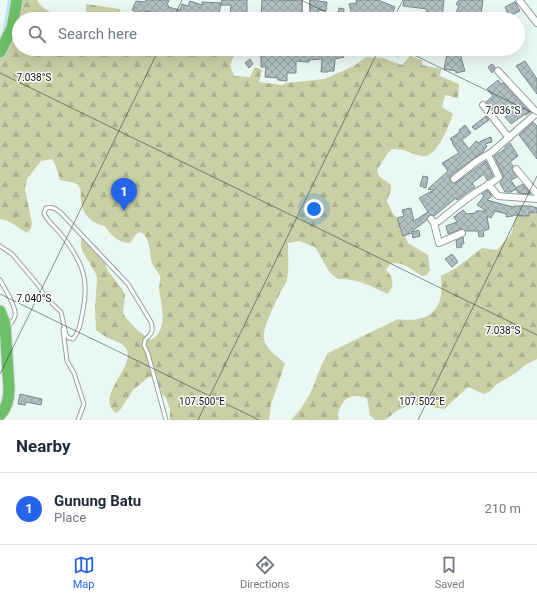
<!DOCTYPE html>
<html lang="en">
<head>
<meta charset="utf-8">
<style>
	body { margin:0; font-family:Roboto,sans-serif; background:#f6f6f7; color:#1f2937 }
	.you { position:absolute; left:314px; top:209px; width:14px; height:14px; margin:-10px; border:3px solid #fff; border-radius:50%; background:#1a73e8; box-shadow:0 0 0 6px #1a73e833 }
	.badge { display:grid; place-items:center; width:26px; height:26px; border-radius:50%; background:#2563eb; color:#fff; font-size:13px; font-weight:700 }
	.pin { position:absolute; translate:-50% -33px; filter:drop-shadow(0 1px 2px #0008) }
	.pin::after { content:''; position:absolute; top:21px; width:14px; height:12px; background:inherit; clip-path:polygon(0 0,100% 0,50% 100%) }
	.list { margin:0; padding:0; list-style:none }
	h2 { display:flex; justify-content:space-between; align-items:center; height:52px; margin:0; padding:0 16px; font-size:17px }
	h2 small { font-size:13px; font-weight:400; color:#747a83 }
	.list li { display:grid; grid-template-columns:26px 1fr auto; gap:12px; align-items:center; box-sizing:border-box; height:72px; padding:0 16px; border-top:1px solid #e0e1e3 }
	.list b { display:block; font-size:15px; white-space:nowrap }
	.list p { margin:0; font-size:13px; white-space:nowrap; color:#747a83 }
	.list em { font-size:13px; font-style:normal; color:#747a83 }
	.icon { flex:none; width:22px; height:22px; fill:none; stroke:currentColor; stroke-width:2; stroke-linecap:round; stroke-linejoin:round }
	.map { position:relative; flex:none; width:537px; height:420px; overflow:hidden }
	.search { position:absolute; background:#fff; box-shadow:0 4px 16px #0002; left:12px; right:12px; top:12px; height:44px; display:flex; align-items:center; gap:10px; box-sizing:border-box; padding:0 14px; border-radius:22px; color:#747a83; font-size:15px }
	.sheet { height:124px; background:#fff }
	nav { display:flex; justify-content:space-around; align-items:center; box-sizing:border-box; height:56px; border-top:1px solid #e0e1e3; background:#fff; font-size:11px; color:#747a83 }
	nav a { display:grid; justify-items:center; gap:2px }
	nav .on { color:#2563eb }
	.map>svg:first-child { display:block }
	.forest { fill:url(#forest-firs) }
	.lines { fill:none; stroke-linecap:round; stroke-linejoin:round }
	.stream { stroke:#b1e3fe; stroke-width:2 }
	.building { fill:url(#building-cross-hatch); stroke:#7b898a }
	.lane-casing { stroke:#94a09c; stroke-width:5 }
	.street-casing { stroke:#94a09c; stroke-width:8 }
	.highway-casing { stroke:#d4d5d4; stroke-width:13 }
	.lane { stroke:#fff; stroke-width:3 }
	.street { stroke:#fff; stroke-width:6 }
	.highway { stroke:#6cc068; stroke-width:11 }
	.ticks { fill:none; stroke:#0f1412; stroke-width:1; stroke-opacity:0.45 }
	.ticks-label { font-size:10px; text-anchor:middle; fill:#0f1412; stroke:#fff; stroke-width:3; stroke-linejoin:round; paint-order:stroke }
</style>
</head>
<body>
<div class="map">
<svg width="537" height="420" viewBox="0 0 537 420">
	<defs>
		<pattern id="forest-firs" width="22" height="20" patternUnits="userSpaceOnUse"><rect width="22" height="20" fill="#cacfa5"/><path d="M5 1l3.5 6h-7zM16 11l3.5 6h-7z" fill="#acb18d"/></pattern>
		<pattern id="building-cross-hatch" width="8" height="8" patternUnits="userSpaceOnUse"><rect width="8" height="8" fill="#b1bfc0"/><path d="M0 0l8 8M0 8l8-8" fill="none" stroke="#97a3a4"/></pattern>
	</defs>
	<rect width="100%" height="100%" fill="#eaf8f3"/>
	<!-- forest -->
	<g class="forest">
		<path d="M 21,0 L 37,0 C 42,10 56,15 66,19 L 19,19 L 19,49 L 175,49 L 177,53 L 187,55 L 191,54 L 194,49 L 199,49 L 202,52 L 220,52 L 220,49 L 237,49 L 230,65 L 234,76 L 250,77 L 255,67 L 262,70 L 259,82 L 282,85 L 286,83 L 324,79 L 354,66 L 366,57 L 383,58 L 402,65 L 410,56 L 422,60 L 422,65 L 441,69 L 440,76 L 459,84 L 458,98 L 445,95 L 442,107 L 453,114 C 449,125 437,159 422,156 C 410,154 406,148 392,149 L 388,153 L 377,170 L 379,176 L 391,185 L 391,190 L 387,201 L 393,214 L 397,218 L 408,243 L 428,255 L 430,270 L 427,275 L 422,276 C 412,270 394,254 386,270 C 394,277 395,287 387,294 C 372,286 356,278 338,279 L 330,273 L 315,247 L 299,241 L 288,243 C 288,254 289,269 287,280 C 286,283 283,287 281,291 C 276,302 262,328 264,339 C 267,352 278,355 285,364 L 271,404 L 269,420 L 170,420 L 170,409 L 166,398 L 162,394 L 159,386 L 150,376 L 133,390 L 120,410 L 116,413 C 92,395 143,363 123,345 C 119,341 111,340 106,337 C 103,335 99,332 96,330 L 95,307 L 97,279 L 96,274 L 83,252 L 81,247 L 81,238 L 95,245 L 99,249 L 108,271 L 122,289 L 125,295 L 123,312 L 125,317 L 138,331 L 151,340 C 169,330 161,305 159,289 C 159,284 161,280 160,276 C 158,271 154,268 152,263 C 149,252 151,239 141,232 L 136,234 L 130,243 C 119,243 110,235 105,226 C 92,224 82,214 81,200 C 80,195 82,189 78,185 C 75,182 64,181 60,180 L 55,164 L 52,159 L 41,161 L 27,179 L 25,189 L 32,223 L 31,229 L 27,233 C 17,228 13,221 0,219 L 0,58 L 5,51 Z"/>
		<path d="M 86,4 L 120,9 L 121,16 L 132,19 L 84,19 L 86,14 Z"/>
		<path d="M 529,212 L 537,214 L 537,359 L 525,365 L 516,373 L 497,384 L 489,392 L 484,394 L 468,387 L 444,409 L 437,408 L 421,404 L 410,405 L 398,410 L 385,420 L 375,420 L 370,415 L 367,398 C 355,394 345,395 340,408 C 338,412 337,415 339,420 L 291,420 C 301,410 310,396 315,382 C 319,371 322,363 328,353 L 398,319 C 418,322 437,318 441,295 C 442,289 441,282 441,276 L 456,268 L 482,248 L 497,250 L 512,233 L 514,221 L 517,215 Z"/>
	</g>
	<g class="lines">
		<!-- stream -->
		<path class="stream" d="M 0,39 L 4,30 L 9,0"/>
	</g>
	<!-- building -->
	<g class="building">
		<path d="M 146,0 L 169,0 L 167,5 L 169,6 L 168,7 L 180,10 L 182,4 L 188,6 L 190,1 L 202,5 L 202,2 L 221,3 L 219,14 L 215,14 L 214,19 L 172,19 L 172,16 L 159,12 L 158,13 L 143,11 L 139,11 L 138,13 L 132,10 L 136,1 L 145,2 Z"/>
		<path d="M 222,0 L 247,0 L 247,17 L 230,16 L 231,5 L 221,5 Z"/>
		<path d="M 262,0 L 274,0 L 274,1 L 302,0 L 302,19 L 297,19 L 297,13 L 283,13 L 283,19 L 261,19 Z"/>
		<path d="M 310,0 L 318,0 L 318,1 L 327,2 L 326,11 L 318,10 L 318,19 L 310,19 Z"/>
		<path d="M 356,0 L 378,0 L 395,7 L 390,19 L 353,19 L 349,4 L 357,3 Z"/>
		<path d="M 404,0 L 444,0 L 442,19 L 425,19 L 427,9 L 403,6 Z"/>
		<path d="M 459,0 L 483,0 L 481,14 L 479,19 L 453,19 L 459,6 L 456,4 Z"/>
		<path d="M 515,2 L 520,11 L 509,16 L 505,7 Z"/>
		<path d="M 339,8 L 344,9 L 343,19 L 328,19 L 329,14 L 338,15 Z"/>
		<path d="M 255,49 L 323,49 L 323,50 L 330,49 L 330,51 L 338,49 L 359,49 L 360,53 L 354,55 L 353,52 L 343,54 L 344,57 L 335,59 L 334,71 L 328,71 L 328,72 L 321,72 L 322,59 L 309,60 L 309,62 L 296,61 L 296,73 L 287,73 L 287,81 L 278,80 L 278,78 L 265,77 L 266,67 L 261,67 L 261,56 L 254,55 Z"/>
		<path d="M 389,49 L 399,49 L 398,56 L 388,53 Z"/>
		<path d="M 448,49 L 462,49 L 461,57 L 465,71 L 456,73 L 456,71 L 444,69 Z"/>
		<path d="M 250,59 L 253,64 L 249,68 L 245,63 Z"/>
		<path d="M 525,61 L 537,79 L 537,94 L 516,66 Z"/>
		<path d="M 492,64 L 495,67 L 492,73 L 488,67 Z"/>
		<path d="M 498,80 L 501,84 L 503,83 L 530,112 L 526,115 L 525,114 L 511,124 L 505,117 L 507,116 L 499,107 L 494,111 L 486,102 L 493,96 L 487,89 Z"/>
		<path d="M 486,116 L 489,120 L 475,130 L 472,127 Z"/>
		<path d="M 533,122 L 537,126 L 537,159 L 519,135 Z"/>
		<path d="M 465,125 L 471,133 L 462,140 L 469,149 L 476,141 L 479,143 L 481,141 L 491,137 L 492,142 L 485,144 L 487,146 L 483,152 L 451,175 L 450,178 L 450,181 L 453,183 L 456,183 L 486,161 L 493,176 L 487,180 L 484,174 L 472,183 L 475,187 L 457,200 L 456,198 L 434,216 L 431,215 L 428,216 L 427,220 L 412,231 L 412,232 L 419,230 L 420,236 L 413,238 L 412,233 L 403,236 L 397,218 L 404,216 L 402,210 L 411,208 L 414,221 L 428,212 L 419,198 L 434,190 L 428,189 L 448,171 L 442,163 L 459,153 L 452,143 L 453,142 L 450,139 L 460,132 L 459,130 Z"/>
		<path d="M 510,143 L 518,156 L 510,162 L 513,166 L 512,170 L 517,177 L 511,180 L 516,188 L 523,184 L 531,194 L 518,193 L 516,189 L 511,192 L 505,192 L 500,183 L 503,178 L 503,175 L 494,156 L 505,149 L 505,147 Z"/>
		<path d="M 423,176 L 428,177 L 426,188 L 420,186 Z"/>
		<path d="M 488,190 L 492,196 L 487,200 L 509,206 L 508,206 L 515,207 L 514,206 L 531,206 L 537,208 L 537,213 L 529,212 L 529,216 L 513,215 L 513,216 L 506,217 L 507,214 L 495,211 L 491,218 L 487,216 L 489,229 L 483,231 L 484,236 L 479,237 L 478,231 L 466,231 L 462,229 L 448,234 L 446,226 L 457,222 L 454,217 L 463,210 L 467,214 L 476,213 L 476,211 L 487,211 L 477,205 L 484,196 L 482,194 Z"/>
		<path d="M 463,237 L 464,244 L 461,244 L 462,247 L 457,248 L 456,241 Z"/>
		<path d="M 452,254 L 458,262 L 452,267 L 445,259 Z"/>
		<path d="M 20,394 L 42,399 L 41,405 L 26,402 L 25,405 L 18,404 Z"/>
	</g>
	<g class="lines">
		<defs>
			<g id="lane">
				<path d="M 0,246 L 12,254 L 39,286 L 45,297 L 61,312 L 66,335 L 69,338 L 73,339 C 80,331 81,320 83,310 C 90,277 80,258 60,233 C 54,226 47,221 44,213 L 46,208 C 53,206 56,209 61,213 L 128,284 L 151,322 C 154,332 151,334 145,340 L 144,345 L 148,354 L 166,420"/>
				<path d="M 0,280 C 4,288 17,307 15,316 C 14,320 11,323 8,327"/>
				<path d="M 63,329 L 67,361 L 74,373 L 84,404 L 78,420"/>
			</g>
			<g id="street">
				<path d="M 306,0 L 306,19"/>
				<path d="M 519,0 L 537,23"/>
				<path d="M 498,71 L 537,113"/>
				<path d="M 483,105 L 509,138"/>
				<path d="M 516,169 L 537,194"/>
				<path d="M 454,179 L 477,161 L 492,152 L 537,113"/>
				<path d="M 488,184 L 498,196 L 537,199"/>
				<path d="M 431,219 L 434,223 L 439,221 C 451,211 462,202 475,193 C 480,189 495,182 499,177 L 488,155"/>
				<path d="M 434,223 L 439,243 L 462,233"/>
			</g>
			<g id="highway">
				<path d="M 0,52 L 12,28 L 17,0"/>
				<path d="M 0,311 L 5,324 L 9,389 C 9,398 7,408 0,415"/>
			</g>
		</defs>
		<!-- lane casing -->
		<use href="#lane" class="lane-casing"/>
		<!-- street casing -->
		<use href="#street" class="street-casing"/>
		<!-- highway casing -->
		<use href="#highway" class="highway-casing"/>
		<!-- lane -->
		<use href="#lane" class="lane"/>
		<!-- street -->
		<use href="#street" class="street"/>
		<!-- highway -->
		<use href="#highway" class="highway"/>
	</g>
	<!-- ticks -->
	<path class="ticks" d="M 301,0 L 340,19M 173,19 L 182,0M 393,19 L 403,0M 402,49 L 537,115M 0,73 L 537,335M 0,294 L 259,420M 0,374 L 159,49M 198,420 L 379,49M 418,420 L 537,176"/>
	<g class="ticks-label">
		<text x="34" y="81">7.038°S</text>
		<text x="503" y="114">7.036°S</text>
		<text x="34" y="302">7.040°S</text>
		<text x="503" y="334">7.038°S</text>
		<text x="202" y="405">107.500°E</text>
		<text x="422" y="405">107.502°E</text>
	</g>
</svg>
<div class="you"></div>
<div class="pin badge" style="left:124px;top:211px">1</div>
<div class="search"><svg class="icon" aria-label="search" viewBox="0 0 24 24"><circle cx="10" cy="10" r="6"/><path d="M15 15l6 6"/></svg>Search here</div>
</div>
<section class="sheet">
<h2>Nearby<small></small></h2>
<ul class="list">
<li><span class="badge">1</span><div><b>Gunung Batu</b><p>Place</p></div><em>210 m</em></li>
</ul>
</section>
<nav>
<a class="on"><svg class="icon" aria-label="map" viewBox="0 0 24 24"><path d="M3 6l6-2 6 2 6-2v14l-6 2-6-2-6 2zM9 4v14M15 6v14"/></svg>Map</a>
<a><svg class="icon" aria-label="directions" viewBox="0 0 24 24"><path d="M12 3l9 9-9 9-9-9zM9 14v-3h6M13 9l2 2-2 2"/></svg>Directions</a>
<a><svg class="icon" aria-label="saved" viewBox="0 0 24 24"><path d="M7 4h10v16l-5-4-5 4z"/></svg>Saved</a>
</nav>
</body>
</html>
